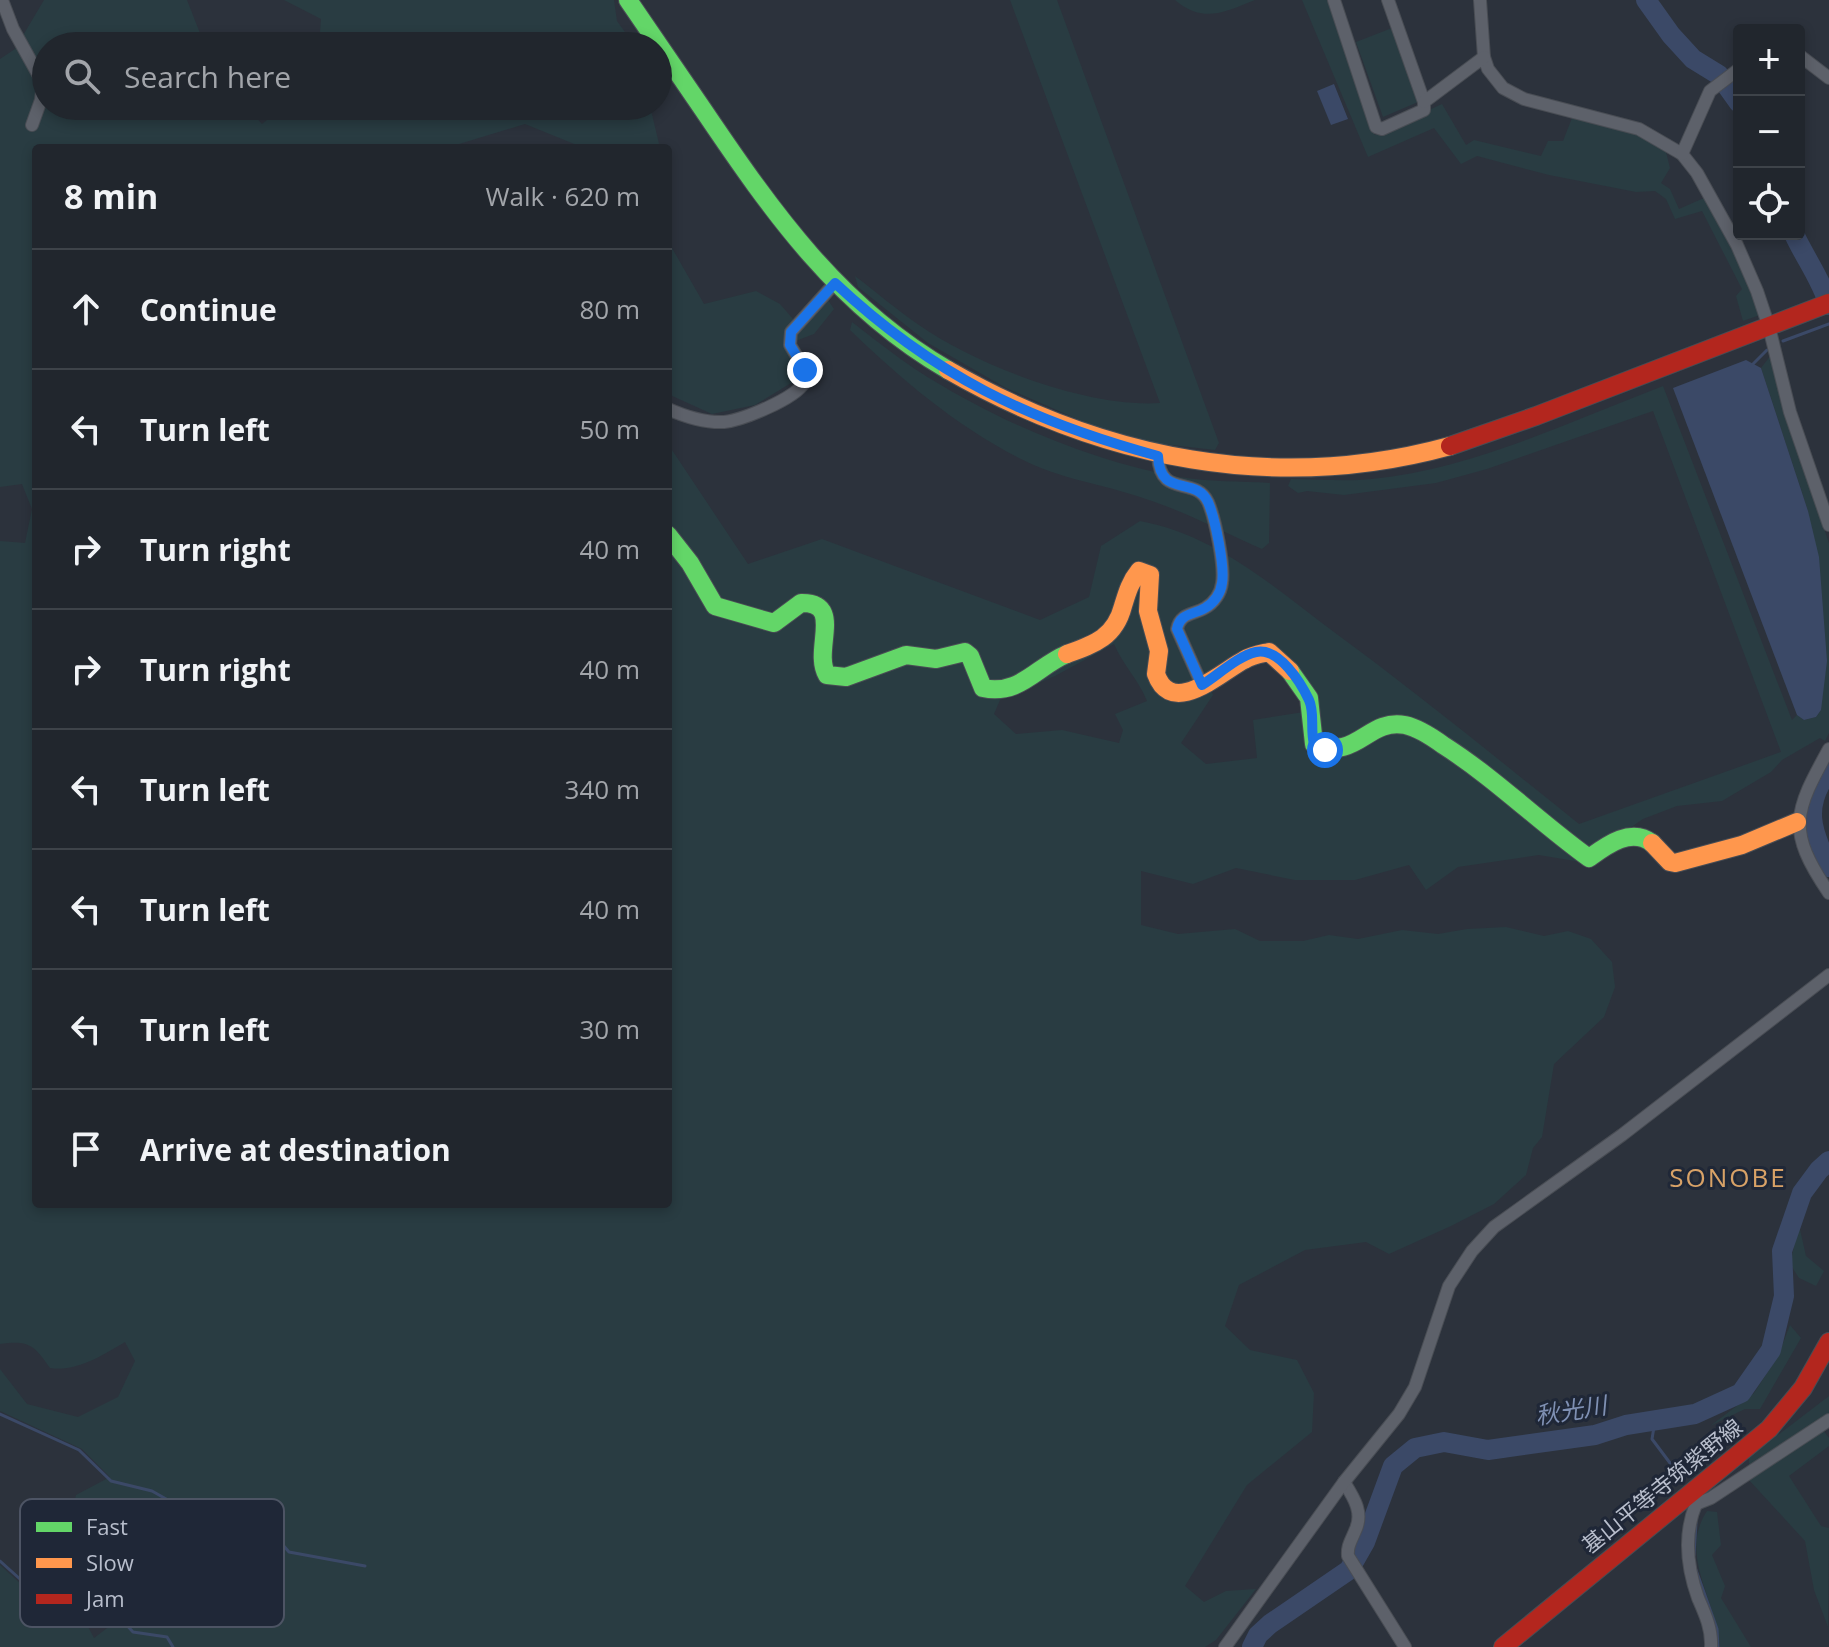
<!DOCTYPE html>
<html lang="en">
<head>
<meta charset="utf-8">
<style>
	body { margin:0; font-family:"Open Sans","Noto Sans JP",sans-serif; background:#2d3239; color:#f1f3f6 }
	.controls { position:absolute; right:24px; top:24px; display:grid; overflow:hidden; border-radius:8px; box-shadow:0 4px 12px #0003 }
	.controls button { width:72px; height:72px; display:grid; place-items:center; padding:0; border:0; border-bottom:2px solid #3e4349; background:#21262d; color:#f1f3f6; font:40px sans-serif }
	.stop { position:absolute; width:24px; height:24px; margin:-18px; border:6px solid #1a73e8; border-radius:50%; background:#fff }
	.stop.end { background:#1a73e8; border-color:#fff; box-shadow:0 2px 8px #0008 }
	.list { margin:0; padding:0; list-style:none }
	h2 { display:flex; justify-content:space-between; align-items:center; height:104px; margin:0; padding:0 32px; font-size:34px }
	h2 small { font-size:26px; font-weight:400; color:#a2a5aa }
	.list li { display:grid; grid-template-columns:52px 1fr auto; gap:24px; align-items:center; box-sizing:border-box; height:120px; padding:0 32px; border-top:2px solid #3e4349 }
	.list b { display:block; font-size:30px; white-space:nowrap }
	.list em { font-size:26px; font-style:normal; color:#a2a5aa }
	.icon { flex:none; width:44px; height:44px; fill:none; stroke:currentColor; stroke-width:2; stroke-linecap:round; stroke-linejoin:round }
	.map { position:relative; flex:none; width:1829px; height:1647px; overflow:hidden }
	.search { position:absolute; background:#21262d; box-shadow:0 4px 12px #0003; left:32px; top:32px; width:640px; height:88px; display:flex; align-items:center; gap:20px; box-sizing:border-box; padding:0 28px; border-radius:44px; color:#a2a5aa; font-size:30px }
	.panel { position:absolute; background:#21262d; box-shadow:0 4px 12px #0003; left:32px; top:144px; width:640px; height:1064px; border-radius:8px }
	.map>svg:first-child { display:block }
	.green { fill:#293c42; fill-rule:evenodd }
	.water { fill:#3b4967 }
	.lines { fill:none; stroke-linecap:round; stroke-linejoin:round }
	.stream { stroke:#3b4967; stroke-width:3 }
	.river { stroke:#3b4967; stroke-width:20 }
	.street-casing { stroke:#494d54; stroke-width:14 }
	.fast-casing { stroke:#494d54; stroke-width:20 }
	.slow-casing { stroke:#494d54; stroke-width:20 }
	.jam-casing { stroke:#494d54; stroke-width:20 }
	.street { stroke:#5d616a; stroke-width:12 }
	.fast { stroke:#63d668; stroke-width:18 }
	.slow { stroke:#ff974d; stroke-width:18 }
	.jam { stroke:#b3261e; stroke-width:18 }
	.route { stroke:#1a73e8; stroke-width:10 }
	.labels { text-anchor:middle; stroke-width:6; stroke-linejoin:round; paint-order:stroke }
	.street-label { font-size:22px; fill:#b8becc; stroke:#1f2737 }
	.water-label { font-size:24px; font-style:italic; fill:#7f90b3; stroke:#1f2737 }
	.quarter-label { font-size:26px; letter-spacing:2px; fill:#d8a267; stroke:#1f2737 }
	.key { fill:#1f2737; stroke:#4d5464; stroke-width:2 }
	.key-label { font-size:22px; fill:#b8becc }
</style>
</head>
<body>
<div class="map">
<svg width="1829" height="1647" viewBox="0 0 1829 1647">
	<rect width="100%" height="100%" fill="#2c323c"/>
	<!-- green -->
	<g class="green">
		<path d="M 44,0 L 187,0 L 205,46 L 46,46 L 46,106 L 245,106 L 262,124 L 284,106 L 650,106 L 660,148 L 584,148 L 525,124 L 446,148 L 36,148 L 36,1204 L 668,1204 L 668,444 L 748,564 L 822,539 L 1040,620 L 1089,597 L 1101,546 L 1140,521 C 1216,535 1274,587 1334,632 C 1417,693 1498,759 1579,824 L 1781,752 L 1653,411 L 1487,469 L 1436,483 L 1344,495 L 1307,491 L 1298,493 L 1288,486 L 1291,479 C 1314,479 1337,481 1359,480 C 1464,473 1566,423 1663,386 L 1792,720 L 1797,715 L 1804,720 L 1816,717 L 1821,710 L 1808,511 L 1761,368 L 1771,355 L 1791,433 L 1829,543 L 1829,733 L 1825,741 L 1820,738 L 1782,760 L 1771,772 L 1722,801 L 1677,806 L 1643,819 L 1581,862 L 1539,855 L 1458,867 L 1426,890 L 1409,865 L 1355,880 L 1295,880 L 1236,868 L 1193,884 L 1141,871 L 1141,925 L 1178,934 L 1235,929 L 1260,941 L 1303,941 L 1329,935 L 1358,939 L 1402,930 L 1438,934 L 1467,929 L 1506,927 L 1544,936 L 1568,931 L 1591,939 L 1612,962 L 1615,987 L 1604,1017 L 1554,1064 L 1542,1137 L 1533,1148 L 1526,1175 L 1494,1204 L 1451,1226 L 1389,1254 L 1366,1242 L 1305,1250 L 1239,1285 L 1225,1326 L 1250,1350 L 1297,1360 L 1314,1393 L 1312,1432 L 1247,1485 L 1185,1586 L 1204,1602 L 1226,1591 L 1256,1589 L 1216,1640 L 1205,1647 L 0,1647 L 0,1565 L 65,1624 L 86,1623 L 94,1638 L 123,1616 L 103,1593 L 85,1580 C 76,1549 68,1527 76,1495 L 110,1477 L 82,1449 L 0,1411 L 0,1369 L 27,1404 L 78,1417 L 118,1397 L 135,1361 L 125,1342 C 103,1355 77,1372 50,1368 C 34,1345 29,1340 0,1344 L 0,541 L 25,543 L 32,509 L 22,484 L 0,487 L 0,59 L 15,49 ZM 1114,644 C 1123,665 1138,679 1147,701 L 1115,714 L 1123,730 L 1119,743 L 1062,730 L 1016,734 L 994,714 L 1000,700 L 1055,676 ZM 1270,648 L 1294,670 L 1304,712 L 1253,720 L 1257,758 L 1206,764 L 1181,743 L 1213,695 L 1206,679 Z"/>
		<path d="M 284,0 L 614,0 L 617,21 L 635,46 L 319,46 L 321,19 Z"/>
		<path d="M 1010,0 L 1057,0 L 1219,443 L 1215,450 L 1154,443 L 1091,425 L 1006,388 L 928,343 L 858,287 L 855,276 C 876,292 897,310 919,325 C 978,366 1088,408 1160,403 Z"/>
		<path d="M 1175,0 L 1255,0 C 1225,12 1203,24 1175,0 Z"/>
		<path d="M 1302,0 L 1331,0 L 1375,135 L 1442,104 L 1466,145 L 1474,140 L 1541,156 L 1548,141 L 1563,141 L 1572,118 L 1634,132 L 1665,148 L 1670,168 L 1661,183 L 1670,189 L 1679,209 L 1704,198 L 1740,265 L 1760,315 L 1743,321 L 1736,296 L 1742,289 L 1702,211 L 1675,219 L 1666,199 L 1655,191 L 1636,192 L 1549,175 L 1477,156 L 1461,164 L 1434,128 L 1368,157 Z"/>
		<path d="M 1392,28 L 1418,102 L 1383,117 L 1356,42 Z"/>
		<path d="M 668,241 L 704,304 L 756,291 L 780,304 L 800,327 L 828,300 L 834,309 L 814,334 L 785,345 L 798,370 L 796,380 L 755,405 L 712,414 L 668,394 Z"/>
		<path d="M 852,322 C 873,338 894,355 915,369 C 992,419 1089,461 1179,477 C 1209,482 1240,481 1270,483 L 1269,543 L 1262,549 C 1223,532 1184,511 1143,498 C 1103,484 1059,479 1021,459 C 956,426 902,380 850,330 Z"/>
		<path d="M 1799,1225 L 1806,1256 L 1824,1271 L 1816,1286 L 1799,1278 L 1790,1264 Z"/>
		<path d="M 1790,1325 L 1801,1338 L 1760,1409 L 1745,1409 L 1710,1426 L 1754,1393 L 1778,1356 Z"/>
		<path d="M 1829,1396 L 1829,1413 L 1819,1425 L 1829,1438 L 1829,1446 L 1789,1476 L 1821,1526 L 1829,1528 L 1828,1627 L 1814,1590 L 1805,1541 L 1749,1480 L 1749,1457 Z"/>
		<path d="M 1707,1511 L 1717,1512 L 1721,1545 L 1712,1555 L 1725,1586 L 1721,1598 L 1751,1647 L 1720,1647 C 1717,1601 1678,1555 1707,1511 Z"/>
	</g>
	<!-- water -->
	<g class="water">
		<path d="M 1334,84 L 1348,119 L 1331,125 L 1317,91 Z"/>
		<path d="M 1746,360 L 1761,368 L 1808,511 L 1819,557 L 1827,661 L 1821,710 L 1816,717 L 1804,720 L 1797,715 L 1673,388 Z"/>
	</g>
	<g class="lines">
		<!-- stream -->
		<g class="stream">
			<path d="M 1783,341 L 1829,324"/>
			<path d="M 1750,367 L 1767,350"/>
			<path d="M 0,1414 L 79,1450 L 111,1481 L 152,1491 L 182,1508 L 258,1516 L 289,1552 L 365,1566"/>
			<path d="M 1655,1421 L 1652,1439 L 1673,1467 L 1680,1482"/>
			<path d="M 1694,1555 L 1696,1523"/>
			<path d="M 0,1561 L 30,1588 L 59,1573 L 101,1597 L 133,1632 L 167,1637 L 173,1647"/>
			<path d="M 1696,1570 L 1717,1629 L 1718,1647"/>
		</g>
		<!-- river -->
		<g class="river">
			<path d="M 1646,0 L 1671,35 L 1693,59 L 1719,75 L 1739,103"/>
			<path d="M 1794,234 C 1805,258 1821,279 1829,305"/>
			<path d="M 1829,771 C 1802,805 1811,831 1829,867"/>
			<path d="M 1252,1647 L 1258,1635 L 1270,1624 L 1349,1570 L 1365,1542 L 1393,1466 L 1415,1448 L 1444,1442 L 1488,1450 L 1595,1435 L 1626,1425 L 1695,1414 L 1741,1393 L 1771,1350 L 1784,1296 L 1782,1251 L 1802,1193 L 1819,1170 L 1829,1161"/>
		</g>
		<defs>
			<g id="street">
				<path d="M 2,0 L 13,29 L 43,83 L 41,100 L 32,125"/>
				<path d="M 1334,0 L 1376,127 L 1382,129 L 1424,110 L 1424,102 L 1388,0"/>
				<path d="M 1480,0 L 1484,57 L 1488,69 L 1503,88 L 1524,99 L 1639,129 L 1682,154 L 1697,173 L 1737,245 L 1757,291 L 1769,327 L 1790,412 L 1829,525"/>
				<path d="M 1799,55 L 1829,78"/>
				<path d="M 1424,102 L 1484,57"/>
				<path d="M 1682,154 L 1710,91 L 1739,69"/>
				<path d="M 668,409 C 686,417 704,423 724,422 C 743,420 794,399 804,383 C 806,378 805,375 805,370 L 790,345 L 791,332 L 835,283"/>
				<path d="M 1158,456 C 1160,499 1195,475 1208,502 C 1215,518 1225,566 1222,583 C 1221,593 1214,603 1205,608 C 1193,615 1180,613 1177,629 L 1202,685"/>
				<path d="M 1829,749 C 1794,812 1786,830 1829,893"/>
				<path d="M 1344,1482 C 1354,1498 1364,1513 1355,1531 C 1351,1541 1347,1546 1348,1556 L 1405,1647"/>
				<path d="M 1688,1495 L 1696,1504 L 1711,1498 L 1829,1420"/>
				<path d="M 1696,1504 C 1683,1535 1687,1567 1698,1598 C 1705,1614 1712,1629 1711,1647"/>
				<path d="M 1225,1647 L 1344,1482 L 1399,1414 L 1415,1387 L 1449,1286 L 1472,1251 L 1494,1227 L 1622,1135 L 1829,975"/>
			</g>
			<g id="fast">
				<path d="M 628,0 C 653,37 679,74 704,111 C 773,213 839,307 948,370"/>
				<path d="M 668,535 L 690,563 L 715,606 L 774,623 L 801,603 C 845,602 812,650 827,675 L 846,677 L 906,655 L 936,659 L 965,652 L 970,656 L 983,688 C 1020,696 1037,666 1067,654"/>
				<path d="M 1290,671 L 1309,698 L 1314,744 C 1358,761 1367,718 1405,725 C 1419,728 1432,737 1443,745 C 1495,778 1539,822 1589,858 C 1607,845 1631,827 1652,843"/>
			</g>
			<g id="slow">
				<path d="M 948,370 C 1103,459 1275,494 1450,446"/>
				<path d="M 1067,654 C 1095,644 1115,637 1123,606 C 1127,593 1130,582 1139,571 L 1150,575 L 1148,611 L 1159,651 L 1156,674 C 1172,719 1222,671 1244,660 C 1252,655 1260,654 1269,652 L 1290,671"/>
				<path d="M 1652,843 L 1670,862 L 1675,863 L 1742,845 L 1797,822"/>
			</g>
			<g id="jam">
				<path d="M 1450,446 L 1536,416 L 1829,303"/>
				<path d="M 1503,1647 L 1769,1429 L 1803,1388 L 1829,1342"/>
			</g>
		</defs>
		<!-- street casing -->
		<use href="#street" class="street-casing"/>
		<!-- fast casing -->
		<use href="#fast" class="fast-casing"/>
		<!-- slow casing -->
		<use href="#slow" class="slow-casing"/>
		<!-- jam casing -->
		<use href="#jam" class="jam-casing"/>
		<!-- street -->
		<use href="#street" class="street"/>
		<!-- fast -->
		<use href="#fast" class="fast"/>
		<!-- slow -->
		<use href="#slow" class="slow"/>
		<!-- jam -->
		<use href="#jam" class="jam"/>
	</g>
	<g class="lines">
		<!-- route -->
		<path class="route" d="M 805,370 L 790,345 L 791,332 L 835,283 C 933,375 1029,421 1158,456 C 1160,499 1195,475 1208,502 C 1215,518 1225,566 1222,583 C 1221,593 1214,603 1205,608 C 1193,615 1180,613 1177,629 L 1202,685 C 1218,675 1238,656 1256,652 C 1279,647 1301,683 1309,700 C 1315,713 1310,730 1314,744 L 1325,750"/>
	</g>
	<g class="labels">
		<!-- street labels -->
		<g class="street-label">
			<text transform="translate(1662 1486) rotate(-39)" y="8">基山平等寺筑紫野線</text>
		</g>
		<!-- water labels -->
		<g class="water-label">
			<text transform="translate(1571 1411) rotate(-9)" y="8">秋光川</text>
		</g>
		<!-- quarter labels -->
		<g class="quarter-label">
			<text x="1728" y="1187">SONOBE</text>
		</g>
	</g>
	<!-- legend -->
	<rect x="20" y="1499" width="264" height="128" rx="12" class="key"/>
	<rect x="36" y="1522" width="36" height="10" fill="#63d668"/>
	<rect x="36" y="1558" width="36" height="10" fill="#ff974d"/>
	<rect x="36" y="1594" width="36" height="10" fill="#b3261e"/>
	<g class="key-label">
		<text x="86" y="1535">Fast</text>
		<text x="86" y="1571">Slow</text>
		<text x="86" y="1607">Jam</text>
	</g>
</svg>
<div class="controls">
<button>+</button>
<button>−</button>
<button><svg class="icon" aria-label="locate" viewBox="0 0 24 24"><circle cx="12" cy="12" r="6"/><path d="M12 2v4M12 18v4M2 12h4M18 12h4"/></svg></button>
</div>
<div class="stop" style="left:1325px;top:750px"></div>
<div class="stop end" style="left:805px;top:370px"></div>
<div class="search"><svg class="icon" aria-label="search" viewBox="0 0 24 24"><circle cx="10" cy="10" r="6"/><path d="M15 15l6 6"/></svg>Search here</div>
<section class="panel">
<h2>8 min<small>Walk · 620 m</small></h2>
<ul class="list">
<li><svg class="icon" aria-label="ahead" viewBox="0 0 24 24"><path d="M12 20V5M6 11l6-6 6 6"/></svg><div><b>Continue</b></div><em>80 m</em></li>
<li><svg class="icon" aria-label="left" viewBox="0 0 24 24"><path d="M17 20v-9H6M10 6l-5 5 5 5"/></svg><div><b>Turn left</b></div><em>50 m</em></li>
<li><svg class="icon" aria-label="right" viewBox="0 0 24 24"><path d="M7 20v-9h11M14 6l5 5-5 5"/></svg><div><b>Turn right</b></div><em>40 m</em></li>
<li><svg class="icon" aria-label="right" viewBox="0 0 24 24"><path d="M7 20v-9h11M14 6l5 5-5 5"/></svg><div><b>Turn right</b></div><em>40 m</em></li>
<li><svg class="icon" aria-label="left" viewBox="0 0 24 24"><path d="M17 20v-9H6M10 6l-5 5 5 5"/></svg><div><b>Turn left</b></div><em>340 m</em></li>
<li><svg class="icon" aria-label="left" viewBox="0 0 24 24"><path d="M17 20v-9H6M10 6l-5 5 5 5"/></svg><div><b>Turn left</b></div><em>40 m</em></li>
<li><svg class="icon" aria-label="left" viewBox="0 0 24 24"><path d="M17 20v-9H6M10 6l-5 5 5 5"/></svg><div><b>Turn left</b></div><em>30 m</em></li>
<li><svg class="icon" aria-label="arrive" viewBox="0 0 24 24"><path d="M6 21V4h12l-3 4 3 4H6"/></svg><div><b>Arrive at destination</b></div></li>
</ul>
</section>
</div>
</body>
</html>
